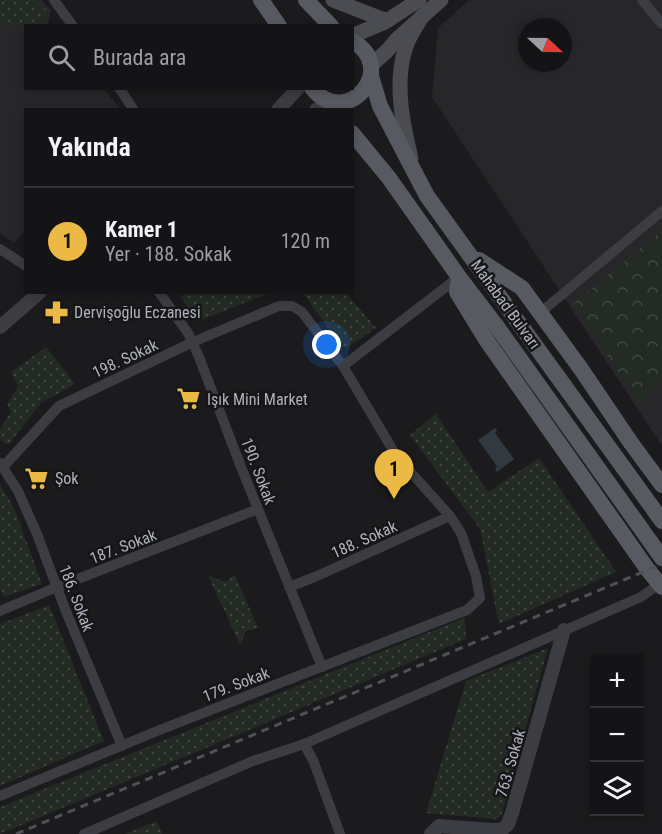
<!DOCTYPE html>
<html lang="tr">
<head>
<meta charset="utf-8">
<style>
	body { margin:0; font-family:"Roboto Condensed",sans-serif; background:#1d1d1f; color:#f1f3f6 }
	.controls { position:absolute; right:18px; bottom:18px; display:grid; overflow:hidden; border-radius:0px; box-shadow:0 3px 9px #0003 }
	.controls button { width:54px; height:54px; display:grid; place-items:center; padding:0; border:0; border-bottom:2px solid #333335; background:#141416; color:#f1f3f6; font:30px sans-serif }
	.compass { position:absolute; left:518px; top:18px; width:54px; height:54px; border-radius:50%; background:#141416; box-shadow:0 3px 9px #0003; rotate:112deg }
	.you { position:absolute; left:327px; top:345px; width:21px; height:21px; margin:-15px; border:4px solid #fff; border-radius:50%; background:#1a73e8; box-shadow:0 0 0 9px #1a73e833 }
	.badge { display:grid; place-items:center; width:39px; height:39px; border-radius:50%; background:#ecba44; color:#111; font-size:20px; font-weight:700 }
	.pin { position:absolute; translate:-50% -50px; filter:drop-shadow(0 2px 3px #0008) }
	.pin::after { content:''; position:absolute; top:32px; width:21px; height:18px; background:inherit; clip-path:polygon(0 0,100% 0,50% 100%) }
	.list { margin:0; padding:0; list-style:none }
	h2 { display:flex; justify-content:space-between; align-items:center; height:78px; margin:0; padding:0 24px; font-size:26px }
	h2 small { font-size:20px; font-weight:400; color:#9d9ea1 }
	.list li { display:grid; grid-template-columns:39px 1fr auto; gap:18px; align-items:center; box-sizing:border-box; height:108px; padding:0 24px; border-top:2px solid #333335 }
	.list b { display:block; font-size:22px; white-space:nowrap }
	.list p { margin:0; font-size:20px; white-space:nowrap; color:#9d9ea1 }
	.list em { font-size:20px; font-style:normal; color:#9d9ea1 }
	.icon { flex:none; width:33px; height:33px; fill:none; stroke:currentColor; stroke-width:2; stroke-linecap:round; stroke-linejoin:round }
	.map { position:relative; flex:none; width:662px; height:834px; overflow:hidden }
	.search { position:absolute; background:#141416; box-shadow:0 3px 9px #0003; left:24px; top:24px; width:330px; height:66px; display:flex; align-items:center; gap:15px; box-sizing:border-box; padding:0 21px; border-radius:0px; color:#9d9ea1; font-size:22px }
	.panel { position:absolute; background:#141416; box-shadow:0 3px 9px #0003; left:24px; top:108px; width:330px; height:186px; border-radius:0px }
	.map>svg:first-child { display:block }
	.built { fill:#27272a; fill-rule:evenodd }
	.green { fill:url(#green-dots) }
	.forest { fill:url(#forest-crowns) }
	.water { fill:#313941 }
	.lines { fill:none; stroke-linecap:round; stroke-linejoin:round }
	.minor { stroke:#3c3d42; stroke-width:10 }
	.tertiary { stroke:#3c3d42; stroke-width:14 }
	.secondary { stroke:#4a4c52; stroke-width:15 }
	.primary { stroke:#585a61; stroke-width:16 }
	.rail { stroke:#4f5157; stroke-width:3; stroke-dasharray:8 6; stroke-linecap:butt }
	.labels { text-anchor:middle; stroke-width:5; stroke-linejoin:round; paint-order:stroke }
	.street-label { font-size:16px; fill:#aeb2bc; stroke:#161618 }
	.poi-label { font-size:16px; fill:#aeb2bc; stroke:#161618; text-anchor:start }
</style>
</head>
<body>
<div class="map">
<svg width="662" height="834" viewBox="0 0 662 834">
	<defs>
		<pattern id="green-dots" width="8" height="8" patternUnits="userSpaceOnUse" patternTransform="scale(1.5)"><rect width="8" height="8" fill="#232b24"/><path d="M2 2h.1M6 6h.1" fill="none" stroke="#404742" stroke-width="1.8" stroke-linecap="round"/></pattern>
		<pattern id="forest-crowns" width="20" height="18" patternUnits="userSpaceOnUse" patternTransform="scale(1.5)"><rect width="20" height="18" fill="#232b24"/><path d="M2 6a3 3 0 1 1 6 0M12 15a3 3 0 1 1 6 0" fill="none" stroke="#404742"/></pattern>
	</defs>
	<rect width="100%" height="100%" fill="#1b1b1d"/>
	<!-- built -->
	<g class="built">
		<path d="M 0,0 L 41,0 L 51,10 L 48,25 L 26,26 L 26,88 L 104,89 L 120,109 L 26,110 L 25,230 L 14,243 L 0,233 Z"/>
		<path d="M 469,0 L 662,0 L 662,446 L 432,97 L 438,28 ZM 527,27 L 563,27 L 563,63 L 527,63 Z"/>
	</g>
	<!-- green -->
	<g class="green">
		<path d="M 0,0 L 35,0 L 46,10 L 42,25 L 25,26 L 0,24 Z"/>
		<path d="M 187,293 L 187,292 L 269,293 L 198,321 L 180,297 Z"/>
		<path d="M 303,293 L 346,293 L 376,328 L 348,347 L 341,346 Z"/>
		<path d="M 46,347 L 75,384 L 41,403 L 9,444 L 5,444 L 0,439 L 0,429 L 11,412 L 7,404 L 18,387 L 11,372 Z"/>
		<path d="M 436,414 L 488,492 L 539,458 L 616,572 L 499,624 L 480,529 L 410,435 Z"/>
		<path d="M 0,484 L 15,510 L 42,584 L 4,597 L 0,589 Z"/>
		<path d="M 208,575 L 225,582 L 235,575 L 258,628 L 246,631 L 240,645 Z"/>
		<path d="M 49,605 L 104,741 L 0,786 L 0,624 Z"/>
		<path d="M 464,618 L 466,639 L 0,834 L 0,807 Z"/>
		<path d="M 548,648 L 501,816 L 496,819 L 426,813 L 466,681 Z"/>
		<path d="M 157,821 L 162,834 L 125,834 Z"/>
	</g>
	<!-- forest -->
	<path class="forest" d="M 662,230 L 662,382 L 639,403 L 573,304 Z"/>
	<!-- water -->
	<path class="water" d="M 495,428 L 497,431 L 495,433 L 514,459 L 497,472 L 495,469 L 497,466 L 478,440 Z"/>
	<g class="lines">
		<!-- minor -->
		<g class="minor">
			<path d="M 54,0 L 73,26"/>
			<path d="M 642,0 L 662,24"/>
			<path d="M 119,88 L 134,110"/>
			<path d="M 0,249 L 26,266"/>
			<path d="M 159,292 L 188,333 L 199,357 L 241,467 L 322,667"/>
			<path d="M 541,314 L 547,307 L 662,211"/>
			<path d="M 343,366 L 459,277"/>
			<path d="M 0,463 L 18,491 L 37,534 L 65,609 L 122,746"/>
			<path d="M 289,587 L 317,576 L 450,516"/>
			<path d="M 0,611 L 57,587 L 258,509"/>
			<path d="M 304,744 L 313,760 L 340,834"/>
			<path d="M 0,796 L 157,731 L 467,610 L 480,598 L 476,576 L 461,533 L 450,516 L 397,457 L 343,366 L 302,312 L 292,306 L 279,306 L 193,342 L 59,406 L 3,467"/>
			<path d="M 84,834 L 253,761 L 304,744 L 641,597 L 659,584"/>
		</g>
		<!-- tertiary -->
		<g class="tertiary">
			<path d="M 278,110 L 298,88"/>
			<path d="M 316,110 L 330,101"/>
			<path d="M 0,327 L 40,292"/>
			<path d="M 431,834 L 439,826 L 493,830 L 502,830 L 508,824 L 512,813 L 564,630"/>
		</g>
		<!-- secondary -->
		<g class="secondary">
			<path d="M 333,0 L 382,19 L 388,20"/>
			<path d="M 352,36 L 385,22 L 419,0"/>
			<path d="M 371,65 L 387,51 L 397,39 L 441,0"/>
			<path d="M 411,158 C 402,121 393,78 408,41 C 412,32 418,24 422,16"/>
		</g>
		<!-- primary -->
		<g class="primary">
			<path d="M 261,0 L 279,26"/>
			<path d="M 306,0 L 331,26"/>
			<path d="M 371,76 L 380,106 L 427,196 L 662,521"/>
			<path d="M 312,88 C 347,131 400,67 352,41"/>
			<path d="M 352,133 L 389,178 L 459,277 L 495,324 L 662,558"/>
			<path d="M 479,260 L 522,288 L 581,369 L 631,443 L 662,485"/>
			<path d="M 458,284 L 457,292 L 487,341 L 648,570 L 662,587"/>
		</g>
		<!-- rail -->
		<path class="rail" d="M 16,834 L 662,564"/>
	</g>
	<!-- icons -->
	<defs>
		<symbol id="pharmacy-bare" viewBox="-9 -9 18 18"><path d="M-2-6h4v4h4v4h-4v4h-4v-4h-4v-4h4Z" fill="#ecba44" stroke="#161618" stroke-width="2.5" paint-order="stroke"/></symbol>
		<symbol id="supermarket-bare" viewBox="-9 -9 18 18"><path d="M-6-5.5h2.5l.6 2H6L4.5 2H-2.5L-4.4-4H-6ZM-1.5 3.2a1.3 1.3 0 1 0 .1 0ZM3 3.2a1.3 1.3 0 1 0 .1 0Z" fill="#ecba44" stroke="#161618" stroke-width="2.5" paint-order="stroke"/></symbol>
	</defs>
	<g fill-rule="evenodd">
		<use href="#pharmacy-bare" x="40" y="296" width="33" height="33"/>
		<use href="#supermarket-bare" x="172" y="382" width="33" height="33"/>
		<use href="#supermarket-bare" x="20" y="462" width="33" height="33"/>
	</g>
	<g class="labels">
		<!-- street labels -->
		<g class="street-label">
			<text transform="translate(506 304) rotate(54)" y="6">Mahabad Bulvarı</text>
			<text transform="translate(125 358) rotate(-25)" y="6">198. Sokak</text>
			<text transform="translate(259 471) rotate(69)" y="6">190. Sokak</text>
			<text transform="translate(364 539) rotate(-24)" y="6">188. Sokak</text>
			<text transform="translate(123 546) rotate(-21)" y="6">187. Sokak</text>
			<text transform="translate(77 598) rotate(69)" y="6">186. Sokak</text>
			<text transform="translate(236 684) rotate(-21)" y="6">179. Sokak</text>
			<text transform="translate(510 763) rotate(-74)" y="6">763. Sokak</text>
		</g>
		<!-- poi labels -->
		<g class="poi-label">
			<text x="74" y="318">Dervişoğlu Eczanesi</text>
			<text x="207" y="405">Işık Mini Market</text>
			<text x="55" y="484">Şok</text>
		</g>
	</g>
</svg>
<div class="controls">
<button>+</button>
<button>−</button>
<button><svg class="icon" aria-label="layers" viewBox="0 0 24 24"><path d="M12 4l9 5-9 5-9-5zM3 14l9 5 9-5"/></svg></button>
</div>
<svg class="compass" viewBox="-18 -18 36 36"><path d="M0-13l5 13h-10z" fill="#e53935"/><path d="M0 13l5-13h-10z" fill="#9d9ea1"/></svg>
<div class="you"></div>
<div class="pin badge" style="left:394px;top:499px">1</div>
<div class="search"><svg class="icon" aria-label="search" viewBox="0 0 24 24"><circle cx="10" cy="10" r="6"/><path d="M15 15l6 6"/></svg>Burada ara</div>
<section class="panel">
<h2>Yakında<small></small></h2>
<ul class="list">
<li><span class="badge">1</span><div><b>Kamer 1</b><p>Yer · 188. Sokak</p></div><em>120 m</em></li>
</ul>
</section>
</div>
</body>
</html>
